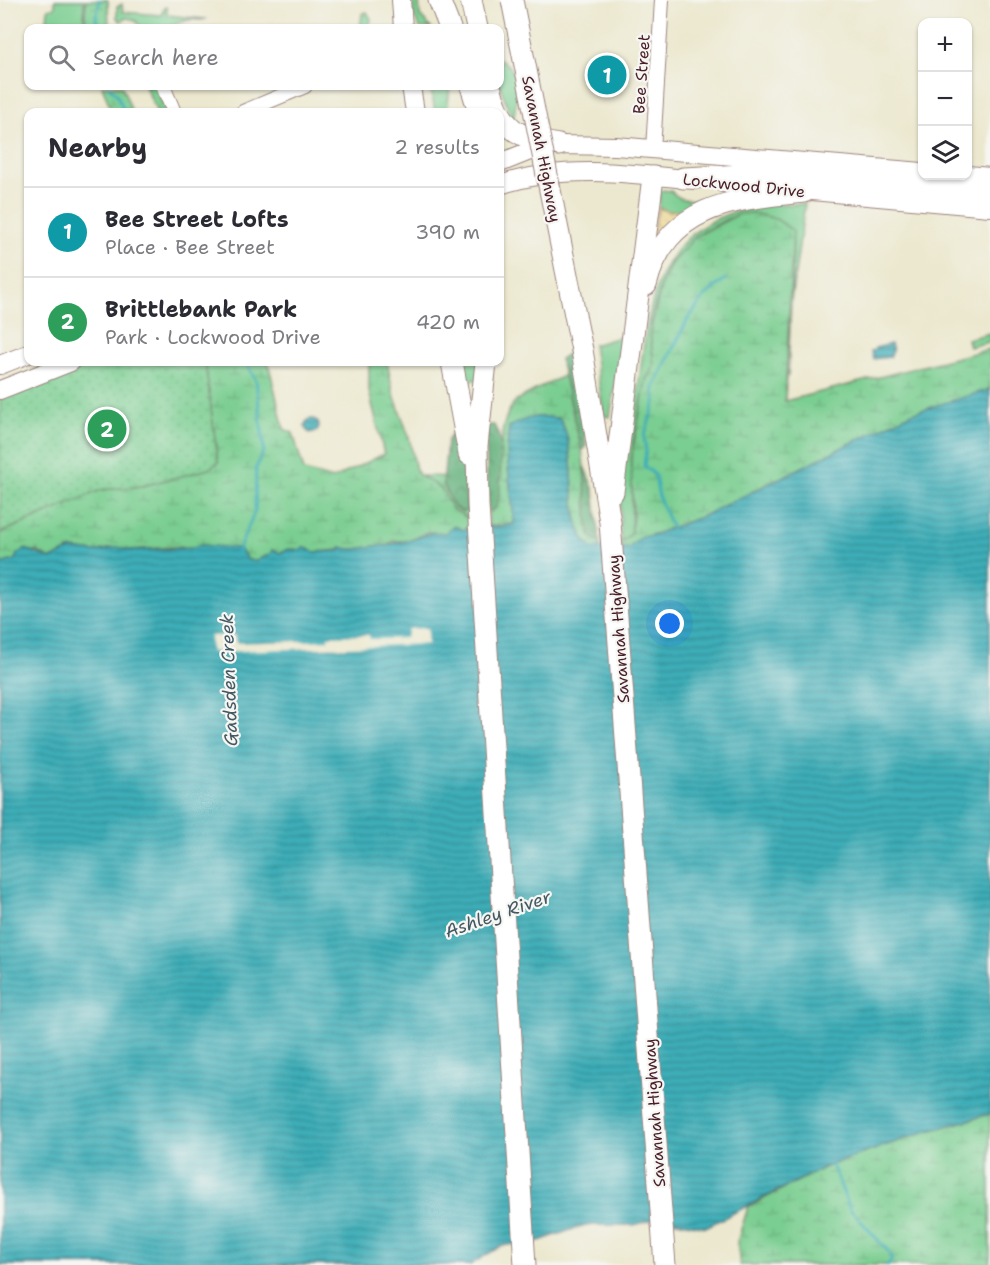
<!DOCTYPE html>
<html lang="en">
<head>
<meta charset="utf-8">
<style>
	body { margin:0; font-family:"Shantell Sans",sans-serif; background:#f2f2f3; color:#2b2b33 }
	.controls { position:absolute; right:18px; top:18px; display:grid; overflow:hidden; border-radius:12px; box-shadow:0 2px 4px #0004 }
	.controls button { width:54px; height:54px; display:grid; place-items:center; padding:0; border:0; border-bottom:2px solid #e1e1e2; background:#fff; color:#2b2b33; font:30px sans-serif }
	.you { position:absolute; left:670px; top:624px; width:21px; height:21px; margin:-15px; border:4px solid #fff; border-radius:50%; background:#1a73e8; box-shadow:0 0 0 9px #1a73e833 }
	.badge { display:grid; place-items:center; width:39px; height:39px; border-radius:50%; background:#d1495b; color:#fff; font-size:20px; font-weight:700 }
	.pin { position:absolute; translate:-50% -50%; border:3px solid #fff; box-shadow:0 2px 6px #0006 }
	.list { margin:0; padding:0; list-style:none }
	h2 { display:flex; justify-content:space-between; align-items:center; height:78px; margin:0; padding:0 24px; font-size:26px }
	h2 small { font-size:20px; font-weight:400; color:#7c7c81 }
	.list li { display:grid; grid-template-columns:39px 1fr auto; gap:18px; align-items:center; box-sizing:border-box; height:90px; padding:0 24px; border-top:2px solid #e1e1e2 }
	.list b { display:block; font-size:22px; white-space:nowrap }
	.list p { margin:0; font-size:20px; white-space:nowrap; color:#7c7c81 }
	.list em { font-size:20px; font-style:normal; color:#7c7c81 }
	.icon { flex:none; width:33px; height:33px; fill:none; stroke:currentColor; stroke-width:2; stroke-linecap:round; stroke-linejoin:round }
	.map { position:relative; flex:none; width:990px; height:1265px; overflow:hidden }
	.search { position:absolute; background:#fff; box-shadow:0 2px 4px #0004; left:24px; top:24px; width:480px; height:66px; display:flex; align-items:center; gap:15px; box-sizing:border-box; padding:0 21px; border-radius:12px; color:#7c7c81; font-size:22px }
	.panel { position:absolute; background:#fff; box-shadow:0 2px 4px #0004; left:24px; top:108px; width:480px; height:258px; border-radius:12px }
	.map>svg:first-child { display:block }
	.grass { fill:#7ace91; stroke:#62765e; stroke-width:1.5 }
	.forest { fill:url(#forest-crowns); stroke:#566853; stroke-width:1.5 }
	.wetland { fill:url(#wetland-marsh); stroke:#62765e; stroke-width:1.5 }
	.sand { fill:url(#sand-dots); stroke:#9c7c64; stroke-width:1.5 }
	.park { fill:url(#park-dots); stroke:#62765e; stroke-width:1.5 }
	.water { fill:url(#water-rules); stroke:#436671; stroke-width:1.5 }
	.pier { fill:#ece8cf }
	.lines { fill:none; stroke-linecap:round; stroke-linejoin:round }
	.stream { stroke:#3cadb7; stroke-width:3 }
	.minor-casing { stroke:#9b847d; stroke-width:16 }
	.major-casing { stroke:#9b847d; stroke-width:20 }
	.highway-casing { stroke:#9b847d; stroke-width:23 }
	.minor { stroke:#fff; stroke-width:14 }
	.major { stroke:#fff; stroke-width:18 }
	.highway { stroke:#fff; stroke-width:21 }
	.highway-bridge-casing { stroke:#9b847d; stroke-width:23; stroke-linecap:butt }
	.highway-bridge { stroke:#fff; stroke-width:21 }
	.labels { text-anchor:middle; stroke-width:4.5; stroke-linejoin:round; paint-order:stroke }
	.street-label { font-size:16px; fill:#4a1f2b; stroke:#f6f6f2 }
	.water-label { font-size:18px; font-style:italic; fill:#445863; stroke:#f6f6f2 }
</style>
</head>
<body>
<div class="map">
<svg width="990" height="1265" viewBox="0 0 990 1265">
	<defs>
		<pattern id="forest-crowns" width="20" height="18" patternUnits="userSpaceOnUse" patternTransform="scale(1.5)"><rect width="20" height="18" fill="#63b17b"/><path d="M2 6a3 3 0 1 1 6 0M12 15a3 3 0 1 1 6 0" fill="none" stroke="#548f65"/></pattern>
		<pattern id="wetland-marsh" width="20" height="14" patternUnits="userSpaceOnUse" patternTransform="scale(1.5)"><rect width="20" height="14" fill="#7ace91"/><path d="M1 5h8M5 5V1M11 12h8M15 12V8" fill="none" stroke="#6bb07d"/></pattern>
		<pattern id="sand-dots" width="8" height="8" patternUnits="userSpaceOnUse" patternTransform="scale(1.5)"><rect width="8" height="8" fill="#eeda9e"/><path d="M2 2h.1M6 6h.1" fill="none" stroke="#cebb88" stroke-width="1.8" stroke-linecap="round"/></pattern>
		<pattern id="park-dots" width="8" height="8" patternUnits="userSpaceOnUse" patternTransform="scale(1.5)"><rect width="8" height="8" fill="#7ace91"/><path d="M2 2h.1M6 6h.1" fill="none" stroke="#6bb07d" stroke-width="1.8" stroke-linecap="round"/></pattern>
		<pattern id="water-rules" width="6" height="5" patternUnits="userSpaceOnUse" patternTransform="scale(1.5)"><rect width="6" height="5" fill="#3cadb7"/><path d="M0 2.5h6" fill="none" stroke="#348c95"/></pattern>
	</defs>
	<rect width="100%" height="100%" fill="#f6f6f2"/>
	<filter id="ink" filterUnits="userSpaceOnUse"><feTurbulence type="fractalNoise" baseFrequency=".0167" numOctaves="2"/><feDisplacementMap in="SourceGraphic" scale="12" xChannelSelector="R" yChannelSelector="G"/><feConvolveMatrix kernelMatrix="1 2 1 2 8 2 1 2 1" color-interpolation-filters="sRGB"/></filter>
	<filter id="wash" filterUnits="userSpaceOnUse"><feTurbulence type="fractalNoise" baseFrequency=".008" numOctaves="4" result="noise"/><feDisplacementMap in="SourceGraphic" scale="24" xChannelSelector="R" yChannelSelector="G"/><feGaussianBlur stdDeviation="1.35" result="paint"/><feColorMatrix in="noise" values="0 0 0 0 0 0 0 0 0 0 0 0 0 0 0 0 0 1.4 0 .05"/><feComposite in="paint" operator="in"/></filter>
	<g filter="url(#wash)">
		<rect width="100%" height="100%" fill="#ece8cf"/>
		<!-- grass -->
		<g class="grass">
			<path d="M 55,0 L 84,0 L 84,28 L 60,28 L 58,23 L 43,28 L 30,28 L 47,21 L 48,9 L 55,7 Z"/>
			<path d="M 412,0 L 419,0 L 420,16 L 431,28 L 420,28 L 414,17 Z"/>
			<path d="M 122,4 L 123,12 L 161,15 L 165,7 L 167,8 L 167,15 L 205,19 C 199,22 194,18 188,20 C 169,26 164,29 142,28 L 135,20 L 126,18 L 121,21 L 117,18 L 117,7 Z"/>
			<path d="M 367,12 L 371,19 L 369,28 L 360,28 L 362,14 Z"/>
			<path d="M 500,59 L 510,67 L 519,84 L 513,122 L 500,86 Z"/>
			<path d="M 145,86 L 155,86 L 166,112 L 157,112 Z"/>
			<path d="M 427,86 L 450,86 L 447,112 L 435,112 L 432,94 Z"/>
			<path d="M 663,190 L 671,191 C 684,207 706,197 724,194 L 672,228 L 684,211 L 667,211 L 659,208 L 660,192 Z"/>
			<path d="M 772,204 L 805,204 L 791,301 L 788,377 L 793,243 L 784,224 L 753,213 L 727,219 L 696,236 L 672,262 L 662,283 L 652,316 L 650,333 L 654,365 L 646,380 L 633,443 L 631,534 L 621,542 C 620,511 619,477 625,447 C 628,432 633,417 636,402 C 648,330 644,245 728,214 C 741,209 758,207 772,204 Z"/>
			<path d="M 990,333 L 990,342 L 969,347 L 967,339 Z"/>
			<path d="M 623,336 L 610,417 L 604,416 L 593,345 Z"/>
			<path d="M 460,362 L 484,362 L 492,379 L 466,380 Z"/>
			<path d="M 420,476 L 464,477 L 469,519 L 452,509 C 445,491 434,486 420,476 Z"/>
		</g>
		<!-- forest -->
		<g class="forest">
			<path d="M 569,353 L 584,423 L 586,447 L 582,451 L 560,359 Z"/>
			<path d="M 486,425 L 494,425 C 507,448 503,483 498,507 L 488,512 Z"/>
			<path d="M 452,433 C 462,446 466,493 467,510 L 463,512 L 454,507 L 443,484 L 447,442 Z"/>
			<path d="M 584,466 L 594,491 L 600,542 L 590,536 L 588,528 Z"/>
		</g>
		<!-- wetland -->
		<g class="wetland">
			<path d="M 86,0 L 108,0 L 109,28 L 84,28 Z"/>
			<path d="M 102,86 L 122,86 L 132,112 L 112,112 Z"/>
			<path d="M 753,213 L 776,219 L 793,231 L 785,401 L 990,349 L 990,389 L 872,433 L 703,516 L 658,533 L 640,538 L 629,548 L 621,548 L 621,542 L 631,534 L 633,514 L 631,459 L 646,380 L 654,365 L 650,333 L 662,283 L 672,262 L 696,236 L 739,214 Z"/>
			<path d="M 205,362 L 268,362 L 284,429 L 293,433 L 304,471 L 333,479 L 384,454 L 369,391 L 369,362 L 387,362 L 393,392 L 409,437 L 416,470 L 420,476 L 441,488 L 452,509 L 469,519 L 470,527 L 464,530 L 449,530 L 446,533 L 428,532 L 410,541 L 393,541 L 388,546 C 372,543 357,553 341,547 L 340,550 L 315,552 L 294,549 L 280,553 L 272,550 L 271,554 L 255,561 L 248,560 L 239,548 L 173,547 L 129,550 L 113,548 L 95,552 L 72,549 L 51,559 L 36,551 L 22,552 L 15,560 L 0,564 L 0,533 L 101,490 L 142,486 L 204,470 L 218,462 Z"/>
			<path d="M 564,376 L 583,456 L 588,528 L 590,536 L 600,542 L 600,548 L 591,548 C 563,521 581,455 560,419 C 541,414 526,417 509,427 C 504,461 512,491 514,524 L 489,526 L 488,512 L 497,507 C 506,475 492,429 515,402 C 519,398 558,378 564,376 Z"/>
			<path d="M 990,1114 L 990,1265 L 740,1265 L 737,1242 L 748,1207 L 825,1167 L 921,1133 Z"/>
		</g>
		<!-- sand -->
		<path class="sand" d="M 659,208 L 667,211 L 684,210 L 658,239 L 648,244 Z"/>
		<!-- park -->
		<path class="park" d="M 84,362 L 205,362 L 218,462 L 209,469 L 142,486 L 101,490 L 0,533 L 0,396 Z"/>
		<!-- water -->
		<g class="water">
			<path d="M 891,344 L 893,351 L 890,357 L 873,359 L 871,351 L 875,350 L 875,348 Z"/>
			<path d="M 990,389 L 990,1114 L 921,1133 L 825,1167 L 706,1227 L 661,1218 L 633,1225 L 585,1225 L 539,1241 L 501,1246 L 470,1265 L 0,1265 L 0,564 L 15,560 L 17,554 L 26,549 L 51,559 L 72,549 L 95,552 L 118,547 L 128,550 L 191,548 L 200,545 L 239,548 L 248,560 L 255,561 L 270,554 L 272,550 L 280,553 L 289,549 L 300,550 L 303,547 L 315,552 L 340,551 L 341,547 C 357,553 372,543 388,546 C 396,540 402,543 411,540 C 427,536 426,531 446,533 L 454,526 L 463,530 C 480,522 496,530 514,524 C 512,491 504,461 509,427 C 526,417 541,414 560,419 C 581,455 563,522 591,548 L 629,548 L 640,538 L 658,533 L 703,516 L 912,413 Z"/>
			<circle cx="312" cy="426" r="7"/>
		</g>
		<!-- pier -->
		<path class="pier" d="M 427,628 L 427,644 L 211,652 L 210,636 L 234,635 L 236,643 L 328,640 L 328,636 L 369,635 L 370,639 L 406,638 L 408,629 Z"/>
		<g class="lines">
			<!-- stream -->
			<g class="stream">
				<path d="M 98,28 L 96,17 L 100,0"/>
				<path d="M 108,86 L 116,93 L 125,112"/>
				<path d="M 672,528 L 659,498 L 655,475 L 644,466 L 646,450 L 644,437 L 655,403 L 654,387 L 688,319 L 705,296 L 725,279"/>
				<path d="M 238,551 L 255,511 L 256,468 L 264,450 L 256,380 L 245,362"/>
				<path d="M 832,1165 L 850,1209 L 888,1251 L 892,1260 L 887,1265"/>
			</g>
		</g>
	</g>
	<g filter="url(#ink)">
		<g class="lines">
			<defs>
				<g id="minor">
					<path d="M 163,86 L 174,112"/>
					<path d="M 243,112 L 305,86"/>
					<path d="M 653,150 L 662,0"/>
				</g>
				<g id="major">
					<path d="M 401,0 L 403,28"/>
					<path d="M 411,86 L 415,112"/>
					<path d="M 500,163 L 530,151 L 559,145 L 616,146 L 922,172"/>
					<path d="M 968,175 L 990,177"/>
					<path d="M 723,183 L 990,207"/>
					<path d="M 500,185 C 561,164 632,173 695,180"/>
					<path d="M 0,365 L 28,354"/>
					<path d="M 0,390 L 71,362"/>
				</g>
				<g id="highway">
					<path d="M 439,0 L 450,28"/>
					<path d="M 471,0 L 477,28"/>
					<path d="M 471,86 L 479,112"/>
					<path d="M 490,86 C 500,129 518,138 559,145"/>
					<path d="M 683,178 L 765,174 L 990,191"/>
					<path d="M 646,285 C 666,204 735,199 804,192"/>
					<path d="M 582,350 L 610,522 L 665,1265"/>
					<path d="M 452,362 L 469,454"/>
					<path d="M 486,362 L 477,446 L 478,505 L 525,1265"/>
					<path d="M 613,492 L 653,177"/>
				</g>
			</defs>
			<!-- minor casing -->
			<use href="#minor" class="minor-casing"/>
			<!-- major casing -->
			<use href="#major" class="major-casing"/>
			<!-- highway casing -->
			<use href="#highway" class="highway-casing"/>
			<!-- minor -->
			<use href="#minor" class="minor"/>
			<!-- major -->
			<use href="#major" class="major"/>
			<!-- highway -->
			<use href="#highway" class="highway"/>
			<defs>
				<path id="highway-bridge" d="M 512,0 L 582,350"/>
			</defs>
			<!-- highway-bridge casing -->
			<use href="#highway-bridge" class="highway-bridge-casing"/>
			<!-- highway-bridge -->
			<use href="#highway-bridge" class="highway-bridge"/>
		</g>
	</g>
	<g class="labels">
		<!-- street labels -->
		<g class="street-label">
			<text transform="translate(641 74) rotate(-86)" y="6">Bee Street</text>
			<text transform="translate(542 149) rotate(79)" y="6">Savannah Highway</text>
			<text transform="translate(744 185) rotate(6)" y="6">Lockwood Drive</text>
			<text transform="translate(618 629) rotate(-94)" y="6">Savannah Highway</text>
			<text transform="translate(654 1113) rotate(-94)" y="6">Savannah Highway</text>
		</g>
		<!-- water labels -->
		<g class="water-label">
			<text transform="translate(229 680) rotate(-92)" y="6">Gadsden Creek</text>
			<text transform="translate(498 914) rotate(-19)" y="6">Ashley River</text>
		</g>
	</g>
</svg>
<div class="controls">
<button>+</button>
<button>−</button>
<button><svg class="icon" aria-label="layers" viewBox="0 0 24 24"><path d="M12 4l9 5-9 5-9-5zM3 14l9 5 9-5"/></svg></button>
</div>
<div class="you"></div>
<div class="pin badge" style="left:607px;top:75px;background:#0f9aa8">1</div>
<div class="pin badge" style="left:107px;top:429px;background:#2e9e5b">2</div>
<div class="search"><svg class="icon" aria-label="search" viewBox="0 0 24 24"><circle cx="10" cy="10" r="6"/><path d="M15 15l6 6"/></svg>Search here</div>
<section class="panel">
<h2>Nearby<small>2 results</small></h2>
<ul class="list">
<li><span class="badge" style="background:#0f9aa8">1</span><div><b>Bee Street Lofts</b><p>Place · Bee Street</p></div><em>390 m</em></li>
<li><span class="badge" style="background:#2e9e5b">2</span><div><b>Brittlebank Park</b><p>Park · Lockwood Drive</p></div><em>420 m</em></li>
</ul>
</section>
</div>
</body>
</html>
